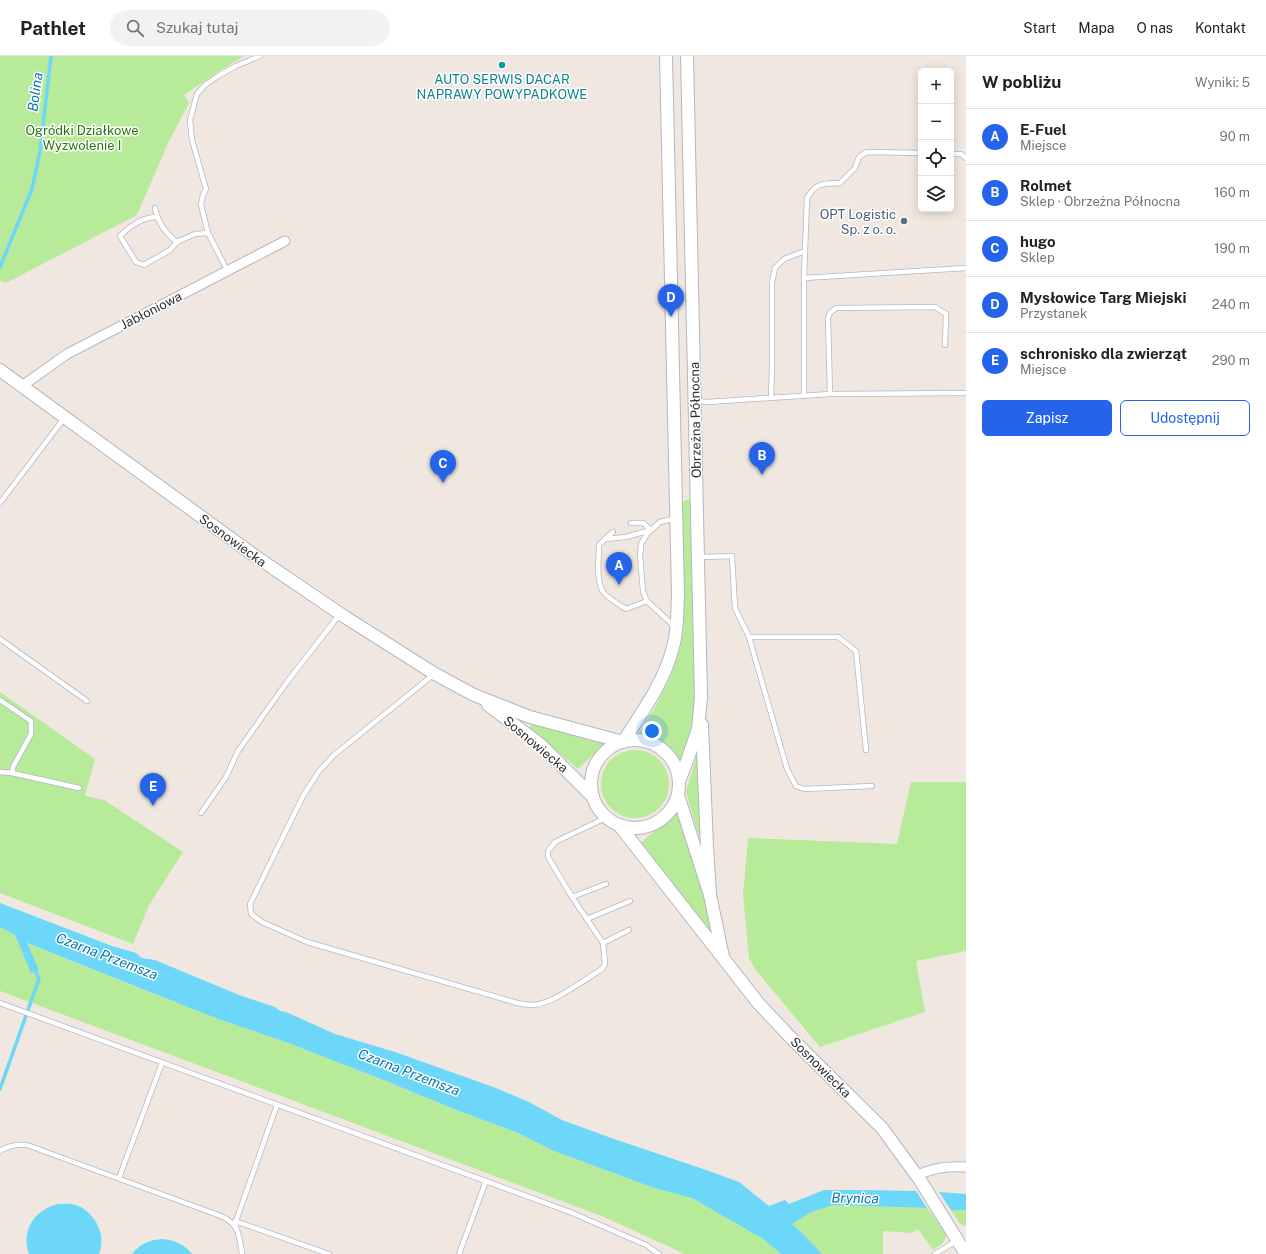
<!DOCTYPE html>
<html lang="pl">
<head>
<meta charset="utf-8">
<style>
	body { margin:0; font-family:"Public Sans",sans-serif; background:#f2f2f2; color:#222 }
	.controls { position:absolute; right:12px; top:12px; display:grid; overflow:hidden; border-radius:6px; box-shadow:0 2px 10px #0003 }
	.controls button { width:36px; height:36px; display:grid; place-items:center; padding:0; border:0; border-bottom:1px solid #e0e0e0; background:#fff; color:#222; font:20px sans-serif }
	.you { position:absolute; left:652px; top:675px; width:14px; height:14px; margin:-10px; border:3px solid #fff; border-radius:50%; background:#1a73e8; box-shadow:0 0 0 6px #1a73e833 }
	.badge { display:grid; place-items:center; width:26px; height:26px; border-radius:50%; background:#2563eb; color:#fff; font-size:13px; font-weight:700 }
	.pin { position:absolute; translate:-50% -33px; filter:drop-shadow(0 1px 2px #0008) }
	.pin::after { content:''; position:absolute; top:21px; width:14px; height:12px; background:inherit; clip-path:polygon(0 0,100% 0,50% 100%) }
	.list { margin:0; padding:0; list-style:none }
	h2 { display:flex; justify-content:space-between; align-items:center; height:52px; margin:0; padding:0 16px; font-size:17px }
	h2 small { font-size:13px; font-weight:400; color:#767676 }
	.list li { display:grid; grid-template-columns:26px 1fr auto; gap:12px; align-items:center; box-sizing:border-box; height:56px; padding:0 16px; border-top:1px solid #e0e0e0 }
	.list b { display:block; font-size:15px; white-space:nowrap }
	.list p { margin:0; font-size:13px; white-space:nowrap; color:#767676 }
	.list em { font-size:13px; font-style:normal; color:#767676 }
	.actions { display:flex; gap:8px; padding:12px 16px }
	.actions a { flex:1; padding:9px 0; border:1px solid #2563eb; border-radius:6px; text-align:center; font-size:14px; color:#2563eb }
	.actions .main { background:#2563eb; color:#fff }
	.icon { flex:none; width:22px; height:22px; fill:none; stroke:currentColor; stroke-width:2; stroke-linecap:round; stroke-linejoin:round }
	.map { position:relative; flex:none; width:966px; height:1198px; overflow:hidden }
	header { display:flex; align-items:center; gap:24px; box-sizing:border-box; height:56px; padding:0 20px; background:#fff; border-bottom:1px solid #e0e0e0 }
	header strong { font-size:19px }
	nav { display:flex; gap:22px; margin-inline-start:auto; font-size:14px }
	.search { width:280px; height:36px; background:#f2f2f2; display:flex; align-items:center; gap:10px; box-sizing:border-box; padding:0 14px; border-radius:22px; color:#767676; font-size:15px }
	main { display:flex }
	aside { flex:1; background:#fff }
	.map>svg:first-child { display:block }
	.green { fill:#b7ea99 }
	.water { fill:#6cd7f8 }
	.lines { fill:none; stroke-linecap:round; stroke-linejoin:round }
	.stream { stroke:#6cd7f8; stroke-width:3.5 }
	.service-casing { stroke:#b3b7c2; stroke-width:6 }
	.minor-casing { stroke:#b3b7c2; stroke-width:11 }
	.tertiary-casing { stroke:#b3b7c2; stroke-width:14 }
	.service { stroke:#fff; stroke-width:4.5 }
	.minor { stroke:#fff; stroke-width:9 }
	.tertiary { stroke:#fff; stroke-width:12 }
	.culture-dot { fill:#0f9aa8; stroke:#fff; stroke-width:1.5 }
	.service-dot { fill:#5c6f8a; stroke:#fff; stroke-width:1.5 }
	.labels { text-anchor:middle; stroke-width:3; stroke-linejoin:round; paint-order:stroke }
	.culture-label { font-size:13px; fill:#0d838f; stroke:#fff }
	.park-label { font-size:13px; fill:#2c7315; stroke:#fff }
	.service-label { font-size:13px; fill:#4e5e75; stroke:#fff; text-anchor:end }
	.street-label { font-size:13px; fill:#2e2e2e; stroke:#fff }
	.water-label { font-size:14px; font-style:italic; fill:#0378ac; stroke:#fff }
</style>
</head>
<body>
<header>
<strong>Pathlet</strong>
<div class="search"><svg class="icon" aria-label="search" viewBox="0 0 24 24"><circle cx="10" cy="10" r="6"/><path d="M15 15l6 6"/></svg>Szukaj tutaj</div>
<nav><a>Start</a><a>Mapa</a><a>O nas</a><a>Kontakt</a></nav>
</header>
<main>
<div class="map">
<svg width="966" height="1198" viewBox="0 0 966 1198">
	<rect width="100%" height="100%" fill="#f0e8e0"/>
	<!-- green -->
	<g class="green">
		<path d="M 0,0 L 244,0 L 218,16 L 184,39 L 189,47 L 168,87 L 137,159 L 6,227 L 0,224 Z"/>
		<path d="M 690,443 C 691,481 692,518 693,556 C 694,596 701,670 680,704 C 666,687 661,683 640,678 L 639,676 L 656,650 L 670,622 L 680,593 L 684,571 L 682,446 Z"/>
		<path d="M 0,636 L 95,703 L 85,740 L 104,744 L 183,796 L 149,849 L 133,888 L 0,837 Z"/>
		<path d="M 532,669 L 534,669 L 605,687 L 578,713 L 529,671 Z"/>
		<circle cx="635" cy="728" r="34"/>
		<path d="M 697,699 L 702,776 L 698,778 L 686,735 Z"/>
		<path d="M 911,726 L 966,726 L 966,895 L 916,905 L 925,956 L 820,991 L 755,913 L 749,902 L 743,839 L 748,782 L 897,788 Z"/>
		<path d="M 679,755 L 713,875 L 711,877 L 639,788 Z"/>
		<path d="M 0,871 L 15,879 L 31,917 L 39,914 L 26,887 L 218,963 L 283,985 L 381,1023 L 454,1053 L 518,1077 L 554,1095 L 654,1132 L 692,1142 L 763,1183 L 781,1198 L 683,1198 L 683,1197 L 604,1161 L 0,935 Z"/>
		<path d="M 834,1149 L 927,1152 L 946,1178 C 946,1187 940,1189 933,1194 L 918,1173 L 912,1177 L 883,1175 L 883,1198 L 822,1198 L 801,1176 L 791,1167 L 811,1156 Z"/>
		<path d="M 951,1154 L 966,1154 L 966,1170 L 960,1168 Z"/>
	</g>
	<!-- water -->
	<g class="water">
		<path d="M 0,847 L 112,890 L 136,897 L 142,902 L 155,904 L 239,939 L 275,951 L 280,955 L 286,956 L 335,978 L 395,996 L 496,1032 L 529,1046 L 562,1064 L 614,1083 L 709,1115 L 739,1126 L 769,1150 L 785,1144 L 789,1148 L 824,1134 L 863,1134 L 916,1135 L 927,1152 L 834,1149 L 811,1156 L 792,1168 L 801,1176 L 822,1198 L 781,1198 L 763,1183 L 692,1142 L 654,1132 L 554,1095 L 518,1077 L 454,1053 L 381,1023 L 283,985 L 218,963 L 27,887 L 39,914 L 31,917 L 15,879 L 0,871 Z"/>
		<path d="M 939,1136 L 966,1138 L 966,1154 L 951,1154 Z"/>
		<path d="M 57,1148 C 63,1148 70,1147 76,1149 C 95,1156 107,1179 99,1198 L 29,1198 C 21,1174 34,1155 57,1148 Z"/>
		<path d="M 162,1183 C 174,1184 184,1188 192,1198 L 132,1198 C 140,1188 149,1184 162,1183 Z"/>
	</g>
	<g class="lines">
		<!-- stream -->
		<g class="stream">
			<path d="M 0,211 L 32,133 L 40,95 L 51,0"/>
			<path d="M 0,1033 L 39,923 L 34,912"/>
		</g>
		<defs>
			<g id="service">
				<path d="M 951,98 L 961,98 L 966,102"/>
				<path d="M 155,152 C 158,167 165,177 177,186 L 195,178 L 208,177"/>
				<path d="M 157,161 C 143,161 130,170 120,180 L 136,206 L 144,209 L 170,194 L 177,186"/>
				<path d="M 227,214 L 208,177 L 201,149 L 203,139 L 206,133 L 192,84 L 190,64 L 197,38 L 205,29 L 218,20 L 236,10 L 260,0"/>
				<path d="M 804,222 L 966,212"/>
				<path d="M 830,338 L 828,262 L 830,257 L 836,252 L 935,251 L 946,258 L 945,289"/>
				<path d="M 804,340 L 804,222 L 807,142 C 816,126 824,128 840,127 L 855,112 L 859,101 L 867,96 L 921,97"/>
				<path d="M 771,342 L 772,308 L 772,227 L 775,212 L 784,203 L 805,195"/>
				<path d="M 696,345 L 707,346 L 830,338 L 966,337"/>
				<path d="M 0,447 L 65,361"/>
				<path d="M 631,467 L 643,467 L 651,474"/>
				<path d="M 605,483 L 613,476"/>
				<path d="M 700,501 L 732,500 L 735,552 L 749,581 L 838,581 L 856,595 L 866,694"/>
				<path d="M 647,545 L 626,553 C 619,548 606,542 602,534 C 596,521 599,503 599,489 L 605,483 L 626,481 L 651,474"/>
				<path d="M 675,571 L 647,545 L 643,535 L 640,500 L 641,488 L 647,478 L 660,466 L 676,462"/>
				<path d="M 749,581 L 787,713 L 796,730 L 804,733 L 872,730"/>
				<path d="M 0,583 L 87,645"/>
				<path d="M 433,619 L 334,699 L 319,715 L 303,740 L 250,848 L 251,858 L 262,866 L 307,886 L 517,947 C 522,948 528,949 533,949 C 553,948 584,924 602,913 L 605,908 L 603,887 L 572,841 L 548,801 L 548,795 L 555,786 L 595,767 L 606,761"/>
				<path d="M 0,644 L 31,665 L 31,678 L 13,711 L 12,717"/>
				<path d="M 0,716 L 12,717 L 79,732"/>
				<path d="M 201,757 L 226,721 L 238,695 L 287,626 L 339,559"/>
				<path d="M 572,841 L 606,828"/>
				<path d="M 587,863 L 630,845"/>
				<path d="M 603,887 L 629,874"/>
				<path d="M 0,947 L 570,1156 L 646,1189 L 659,1198"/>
				<path d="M 0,1095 C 8,1090 17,1088 27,1089 L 221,1160 C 240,1169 239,1179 242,1198"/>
				<path d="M 119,1122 L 162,1007"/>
				<path d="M 235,1165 L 329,1198"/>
				<path d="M 236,1170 L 236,1165 L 277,1049"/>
				<path d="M 459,1198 L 486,1125"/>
				<path d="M 935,1198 L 956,1185"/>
			</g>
			<g id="minor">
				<path d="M 22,330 L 67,298 L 285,185"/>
				<path d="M 917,1120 C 932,1111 949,1110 966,1111"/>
			</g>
			<g id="tertiary">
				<path d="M 0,314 L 255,500 L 345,561 L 435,618 L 474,639 L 530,661 L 623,686"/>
				<path d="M 488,649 L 541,689 L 593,741"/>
				<path d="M 702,669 L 707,791 L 710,839"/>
				<circle cx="635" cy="728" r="44"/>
				<path d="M 623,686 C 642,656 664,627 673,591 C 678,574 677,557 678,539 L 666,0"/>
				<path d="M 679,725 L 687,705 L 698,673 L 701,641 L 687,0"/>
				<path d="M 678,739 L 710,839 L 723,901"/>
				<path d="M 619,769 L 759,948 L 793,984 L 882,1072 L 920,1124 L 966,1198"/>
			</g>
		</defs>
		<!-- service casing -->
		<use href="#service" class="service-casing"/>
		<!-- minor casing -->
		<use href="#minor" class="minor-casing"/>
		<!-- tertiary casing -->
		<use href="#tertiary" class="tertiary-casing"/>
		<!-- service -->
		<use href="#service" class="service"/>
		<!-- minor -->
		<use href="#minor" class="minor"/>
		<!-- tertiary -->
		<use href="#tertiary" class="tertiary"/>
	</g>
	<!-- markers -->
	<circle class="culture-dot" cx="502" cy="9" r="4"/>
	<circle class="service-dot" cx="904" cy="165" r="4"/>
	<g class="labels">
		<!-- culture labels -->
		<g class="culture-label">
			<text x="502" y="28">AUTO SERWIS DACAR<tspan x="502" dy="15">NAPRAWY POWYPADKOWE</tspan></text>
		</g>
		<!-- park labels -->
		<g class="park-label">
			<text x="82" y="79">Ogródki Działkowe<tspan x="82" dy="15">Wyzwolenie I</tspan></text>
		</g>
		<!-- service labels -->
		<g class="service-label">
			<text x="896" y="163">OPT Logistic<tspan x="896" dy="15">Sp. z o. o.</tspan></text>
		</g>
		<!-- street labels -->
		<g class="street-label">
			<text transform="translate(151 254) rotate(-27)" y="5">Jabłoniowa</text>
			<text transform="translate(695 364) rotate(-91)" y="5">Obrzeżna Północna</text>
			<text transform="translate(233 484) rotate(36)" y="5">Sosnowiecka</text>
			<text transform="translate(536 688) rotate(40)" y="5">Sosnowiecka</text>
			<text transform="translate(821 1011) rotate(45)" y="5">Sosnowiecka</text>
		</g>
		<!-- water labels -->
		<g class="water-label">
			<text transform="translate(35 36) rotate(-82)" y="5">Bolina</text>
			<text transform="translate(107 900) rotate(21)" y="5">Czarna Przemsza</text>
			<text transform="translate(409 1016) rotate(21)" y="5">Czarna Przemsza</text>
			<text transform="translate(855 1142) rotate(1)" y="5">Brynica</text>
		</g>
	</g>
</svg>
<div class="controls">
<button>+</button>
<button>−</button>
<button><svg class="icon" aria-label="locate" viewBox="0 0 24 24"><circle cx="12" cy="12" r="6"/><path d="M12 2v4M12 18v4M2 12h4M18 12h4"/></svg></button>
<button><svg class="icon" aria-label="layers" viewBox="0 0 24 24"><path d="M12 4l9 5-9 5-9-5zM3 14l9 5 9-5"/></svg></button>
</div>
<div class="you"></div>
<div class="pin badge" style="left:619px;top:529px">A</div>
<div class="pin badge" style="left:762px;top:419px">B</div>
<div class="pin badge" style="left:443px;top:427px">C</div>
<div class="pin badge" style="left:671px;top:261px">D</div>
<div class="pin badge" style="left:153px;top:750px">E</div>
</div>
<aside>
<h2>W pobliżu<small>Wyniki: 5</small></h2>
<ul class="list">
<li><span class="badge">A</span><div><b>E-Fuel</b><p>Miejsce</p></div><em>90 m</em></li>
<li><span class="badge">B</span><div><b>Rolmet</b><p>Sklep · Obrzeżna Północna</p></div><em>160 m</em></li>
<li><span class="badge">C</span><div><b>hugo</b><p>Sklep</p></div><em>190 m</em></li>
<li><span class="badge">D</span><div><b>Mysłowice Targ Miejski</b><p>Przystanek</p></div><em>240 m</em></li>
<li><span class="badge">E</span><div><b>schronisko dla zwierząt</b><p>Miejsce</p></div><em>290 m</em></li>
</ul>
<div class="actions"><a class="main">Zapisz</a><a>Udostępnij</a></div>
</aside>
</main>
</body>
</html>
